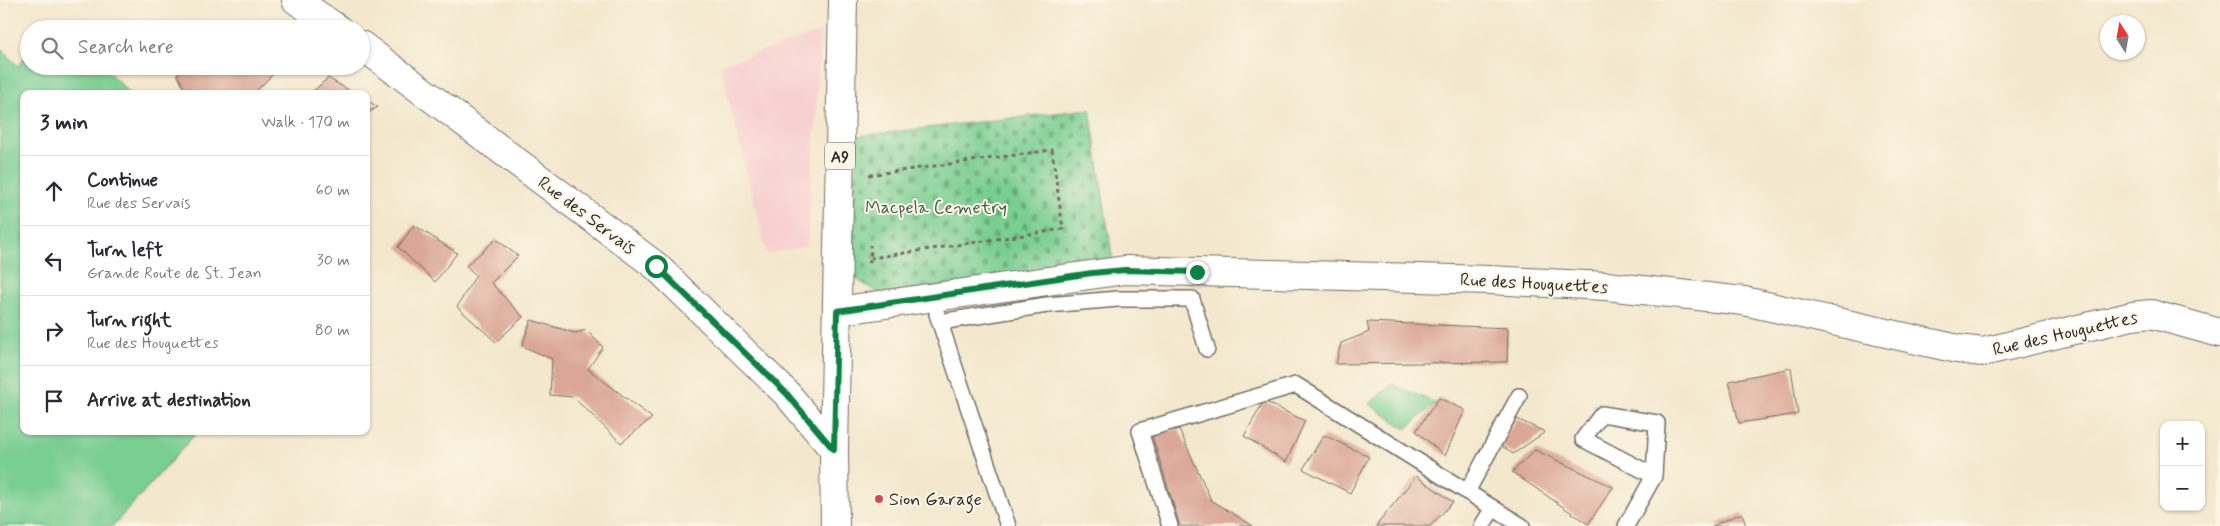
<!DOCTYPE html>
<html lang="en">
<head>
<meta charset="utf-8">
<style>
	body { margin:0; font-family:Mynerve,sans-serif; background:#f7f7f7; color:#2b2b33 }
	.controls { position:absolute; right:15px; bottom:15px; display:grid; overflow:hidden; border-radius:10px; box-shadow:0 1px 4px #0004 }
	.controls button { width:45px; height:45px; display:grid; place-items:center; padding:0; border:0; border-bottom:1px solid #e1e1e2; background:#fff; color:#2b2b33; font:25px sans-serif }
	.compass { position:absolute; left:2100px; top:15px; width:45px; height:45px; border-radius:50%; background:#fff; box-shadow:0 1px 4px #0004; rotate:349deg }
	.stop { position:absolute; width:15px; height:15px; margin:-11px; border:4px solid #0b8043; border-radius:50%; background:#fff }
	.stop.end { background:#0b8043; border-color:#fff; box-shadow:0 1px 5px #0008 }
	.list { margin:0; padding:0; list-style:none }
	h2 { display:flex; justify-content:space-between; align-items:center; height:65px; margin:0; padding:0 20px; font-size:21px }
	h2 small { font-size:16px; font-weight:400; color:#7c7c81 }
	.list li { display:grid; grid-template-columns:32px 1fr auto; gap:15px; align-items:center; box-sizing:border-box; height:70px; padding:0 20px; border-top:1px solid #e1e1e2 }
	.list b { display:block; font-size:19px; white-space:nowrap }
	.list p { margin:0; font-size:16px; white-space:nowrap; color:#7c7c81 }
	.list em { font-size:16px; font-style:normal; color:#7c7c81 }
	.icon { flex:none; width:28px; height:28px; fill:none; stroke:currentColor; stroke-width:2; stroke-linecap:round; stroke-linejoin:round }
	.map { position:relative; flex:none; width:2220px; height:526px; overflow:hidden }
	.search { position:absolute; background:#fff; box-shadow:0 1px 4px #0004; left:20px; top:20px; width:350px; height:55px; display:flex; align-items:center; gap:12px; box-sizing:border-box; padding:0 18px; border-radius:28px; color:#7c7c81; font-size:19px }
	.panel { position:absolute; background:#fff; box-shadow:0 1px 4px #0004; left:20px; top:90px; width:350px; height:345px; border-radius:10px }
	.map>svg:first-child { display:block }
	.built { fill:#f7d0cf }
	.green { fill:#79ce92; stroke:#527c5e }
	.cemetery { fill:url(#cemetery-stones); stroke:#527c5e }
	.building { fill:#daa695 }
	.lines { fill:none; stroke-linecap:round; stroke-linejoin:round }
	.service-casing { stroke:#716d64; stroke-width:18 }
	.minor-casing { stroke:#716d64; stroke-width:30 }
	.primary-casing { stroke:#716d64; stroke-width:30 }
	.path { stroke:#716d64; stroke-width:3; stroke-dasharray:4 4; stroke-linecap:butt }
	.service { stroke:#fff; stroke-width:15 }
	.minor { stroke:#fff; stroke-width:28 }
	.primary { stroke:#fff; stroke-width:28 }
	.route { stroke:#0b8043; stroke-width:6 }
	.poi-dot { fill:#d1495b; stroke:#fcf5e5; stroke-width:2 }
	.labels { text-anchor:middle; stroke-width:4; stroke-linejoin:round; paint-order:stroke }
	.shield { fill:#fcf5e5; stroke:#6a6863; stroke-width:1 }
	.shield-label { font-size:16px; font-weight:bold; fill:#2b2b2b }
	.park-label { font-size:18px; fill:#425c4a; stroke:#fcf5e5 }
	.street-label { font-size:18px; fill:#2b2b2b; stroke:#fcf5e5 }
	.poi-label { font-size:18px; fill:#2b2b2b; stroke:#fcf5e5; text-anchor:start }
</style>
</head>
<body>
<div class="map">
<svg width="2220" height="526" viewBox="0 0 2220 526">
	<defs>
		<pattern id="cemetery-stones" width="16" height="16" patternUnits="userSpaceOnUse" patternTransform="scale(1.25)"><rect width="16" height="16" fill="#79ce92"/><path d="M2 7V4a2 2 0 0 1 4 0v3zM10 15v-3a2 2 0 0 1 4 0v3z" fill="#63a777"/></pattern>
	</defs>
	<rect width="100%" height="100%" fill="#fcf5e5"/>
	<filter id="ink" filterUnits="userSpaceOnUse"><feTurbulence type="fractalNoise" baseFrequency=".02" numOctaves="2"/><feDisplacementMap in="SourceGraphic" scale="10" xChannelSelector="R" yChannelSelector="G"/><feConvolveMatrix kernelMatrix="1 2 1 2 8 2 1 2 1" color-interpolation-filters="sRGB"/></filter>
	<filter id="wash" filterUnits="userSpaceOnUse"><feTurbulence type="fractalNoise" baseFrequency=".0096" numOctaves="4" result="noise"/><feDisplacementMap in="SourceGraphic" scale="20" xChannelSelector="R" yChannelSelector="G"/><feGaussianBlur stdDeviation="1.12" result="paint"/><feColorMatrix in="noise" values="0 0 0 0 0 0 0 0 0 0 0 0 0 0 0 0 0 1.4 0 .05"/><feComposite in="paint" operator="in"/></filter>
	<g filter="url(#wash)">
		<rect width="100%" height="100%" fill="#f3e8cd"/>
		<!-- built -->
		<path class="built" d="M 821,32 L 807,246 L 767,254 L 720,65 Z"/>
		<!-- green -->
		<g class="green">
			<path d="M 0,48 L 18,66 L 29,52 L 29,66 L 102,66 L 131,94 L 24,94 L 24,431 L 198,431 L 113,526 L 0,526 Z"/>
			<path d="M 1392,384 L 1436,403 L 1406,429 L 1369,404 Z"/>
		</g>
		<!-- cemetery -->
		<path class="cemetery" d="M 1090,109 L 1113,262 L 881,295 L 850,275 L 858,136 Z"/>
		<g id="blocks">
			<!-- building -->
			<g class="building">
				<path d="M 188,66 L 273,66 L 275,72 L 256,91 L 249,94 L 187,94 L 177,74 Z"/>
				<path d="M 328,78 L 355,94 L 310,94 Z"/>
				<path d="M 366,100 L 378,107 L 366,113 Z"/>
				<path d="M 414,225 L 457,253 L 435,282 L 398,247 Z"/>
				<path d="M 496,239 L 518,256 L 491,283 L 523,317 L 496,342 L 457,307 L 476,275 L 466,266 Z"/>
				<path d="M 531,320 L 575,333 L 586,330 L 603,347 L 588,369 L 652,418 L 621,443 L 573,397 L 550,395 L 552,359 L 522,346 Z"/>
				<path d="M 1367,322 L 1508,328 L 1507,362 L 1336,364 L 1341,343 L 1369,332 Z"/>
				<path d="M 1791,368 L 1798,414 L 1739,423 L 1729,381 Z"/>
				<path d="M 1439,398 L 1465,410 L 1445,456 L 1416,431 Z"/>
				<path d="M 1264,401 L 1305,421 L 1286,462 L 1244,436 Z"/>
				<path d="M 1517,419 L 1545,432 L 1513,454 L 1500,445 Z"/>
				<path d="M 1179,429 L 1211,500 L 1253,526 L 1180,526 L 1152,435 Z"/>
				<path d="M 1324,435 L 1369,457 L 1350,493 L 1303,469 Z"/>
				<path d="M 1535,450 L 1613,487 L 1588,524 L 1512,472 Z"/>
				<path d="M 1416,476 L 1453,502 L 1430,526 L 1376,526 Z"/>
				<path d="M 1742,513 L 1746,526 L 1712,526 Z"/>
			</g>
		</g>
	</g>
	<g filter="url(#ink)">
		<use href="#blocks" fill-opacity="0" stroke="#716d64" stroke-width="1"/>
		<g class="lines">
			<defs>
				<g id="service">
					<path d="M 937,314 L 1008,526"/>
					<path d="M 940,322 L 1047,305 L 1118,299 L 1192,299 L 1207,349"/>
					<path d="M 1467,492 L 1519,396"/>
					<path d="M 1170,526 L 1140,431 L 1296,385 L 1493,508"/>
					<path d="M 1482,526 L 1493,508 L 1522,526"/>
					<path d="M 1626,526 L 1654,476 L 1657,423 L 1602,414 L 1583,439 L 1654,476"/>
				</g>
				<g id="minor">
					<path d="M 296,0 L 338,29"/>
					<path d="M 361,45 L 656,266 L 787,394 L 834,450"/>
					<path d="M 837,311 L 1125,270 L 1490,280 L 1606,286 L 1744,301 L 1958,349 L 1983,352 L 2132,316 L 2151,314 L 2220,333"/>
				</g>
				<path id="primary" d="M 835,526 L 834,450 L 843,0"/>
			</defs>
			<!-- service casing -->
			<use href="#service" class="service-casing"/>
			<!-- minor casing -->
			<use href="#minor" class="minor-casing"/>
			<!-- primary casing -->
			<use href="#primary" class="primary-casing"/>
			<!-- path -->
			<g class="path">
				<path d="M 869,175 L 1052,150 L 1063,229 L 871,258"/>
				<path d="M 869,263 L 871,258 L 870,245"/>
			</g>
			<!-- service -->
			<use href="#service" class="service"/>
			<!-- minor -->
			<use href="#minor" class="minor"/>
			<!-- primary -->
			<use href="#primary" class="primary"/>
		</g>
	</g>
	<g class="lines" filter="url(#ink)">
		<!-- route -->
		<path class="route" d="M 656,266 L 787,394 L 834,450 L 837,311 L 1092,273 L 1125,270 L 1197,272"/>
	</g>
	<!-- markers -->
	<circle class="poi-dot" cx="879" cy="499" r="5"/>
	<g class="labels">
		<!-- shield labels -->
		<rect class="shield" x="825" y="142.5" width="30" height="27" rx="4"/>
		<g class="shield-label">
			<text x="840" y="162">A9</text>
		</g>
		<!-- park labels -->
		<g class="park-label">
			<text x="936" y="213">Macpela Cemetry</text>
		</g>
		<!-- street labels -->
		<g class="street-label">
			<text transform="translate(587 215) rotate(37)" y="6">Rue des Servais</text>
			<text transform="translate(1534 283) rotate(3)" y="6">Rue des Houguettes</text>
			<text transform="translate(2065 333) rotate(-13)" y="6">Rue des Houguettes</text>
		</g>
		<!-- poi labels -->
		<g class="poi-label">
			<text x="889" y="505">Sion Garage</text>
		</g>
	</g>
</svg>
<div class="controls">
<button>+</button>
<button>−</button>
</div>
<svg class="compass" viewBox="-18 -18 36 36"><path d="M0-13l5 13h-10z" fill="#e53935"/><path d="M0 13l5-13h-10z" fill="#7c7c81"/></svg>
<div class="stop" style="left:656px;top:266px"></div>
<div class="stop end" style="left:1197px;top:272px"></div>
<div class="search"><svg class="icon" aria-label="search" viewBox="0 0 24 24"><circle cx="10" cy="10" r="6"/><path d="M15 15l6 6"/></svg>Search here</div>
<section class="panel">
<h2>3 min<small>Walk · 170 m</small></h2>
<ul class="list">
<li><svg class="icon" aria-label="ahead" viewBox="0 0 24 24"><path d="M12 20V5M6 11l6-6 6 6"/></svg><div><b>Continue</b><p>Rue des Servais</p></div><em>60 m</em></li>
<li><svg class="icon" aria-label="left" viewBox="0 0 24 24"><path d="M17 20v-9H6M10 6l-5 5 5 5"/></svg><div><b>Turn left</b><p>Grande Route de St. Jean</p></div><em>30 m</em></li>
<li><svg class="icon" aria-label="right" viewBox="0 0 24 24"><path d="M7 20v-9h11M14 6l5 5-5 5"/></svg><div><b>Turn right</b><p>Rue des Houguettes</p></div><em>80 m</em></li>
<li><svg class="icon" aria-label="arrive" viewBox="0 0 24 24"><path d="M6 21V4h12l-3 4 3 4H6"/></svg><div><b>Arrive at destination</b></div></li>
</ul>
</section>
</div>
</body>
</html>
